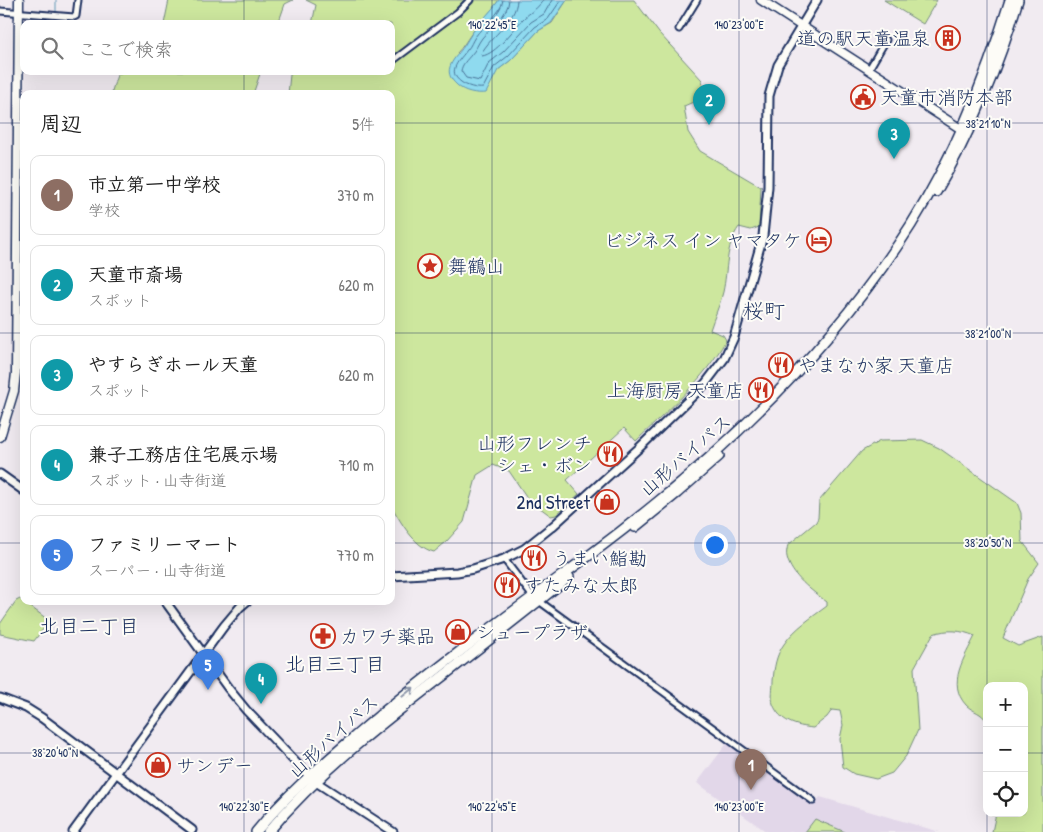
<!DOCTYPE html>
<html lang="ja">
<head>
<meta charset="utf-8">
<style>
	body { margin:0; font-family:"Patrick Hand","Klee One",sans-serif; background:#f2f2f2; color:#222 }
	.controls { position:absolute; right:15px; bottom:15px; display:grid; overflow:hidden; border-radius:10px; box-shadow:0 5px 20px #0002 }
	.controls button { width:45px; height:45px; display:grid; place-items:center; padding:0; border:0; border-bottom:1px solid #e0e0e0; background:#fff; color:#222; font:25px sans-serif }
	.you { position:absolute; left:714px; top:544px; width:18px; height:18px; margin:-12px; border:4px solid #fff; border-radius:50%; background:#1a73e8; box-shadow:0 0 0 8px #1a73e833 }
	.badge { display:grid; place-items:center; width:32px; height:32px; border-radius:50%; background:#0b8043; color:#fff; font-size:16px; font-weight:700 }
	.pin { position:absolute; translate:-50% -41px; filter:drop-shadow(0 1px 2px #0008) }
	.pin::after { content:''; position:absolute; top:26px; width:18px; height:15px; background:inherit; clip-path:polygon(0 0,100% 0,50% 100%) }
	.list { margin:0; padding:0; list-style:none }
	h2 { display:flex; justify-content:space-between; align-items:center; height:65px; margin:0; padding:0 20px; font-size:21px }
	h2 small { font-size:16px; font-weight:400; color:#767676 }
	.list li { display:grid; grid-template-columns:32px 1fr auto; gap:15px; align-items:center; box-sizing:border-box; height:80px; margin:0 10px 10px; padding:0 10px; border:1px solid #e0e0e0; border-radius:10px }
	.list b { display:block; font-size:19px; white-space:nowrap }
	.list p { margin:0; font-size:16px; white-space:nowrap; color:#767676 }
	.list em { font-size:16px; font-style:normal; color:#767676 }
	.icon { flex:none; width:28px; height:28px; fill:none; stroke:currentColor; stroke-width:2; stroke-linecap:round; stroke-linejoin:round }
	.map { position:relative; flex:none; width:1043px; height:832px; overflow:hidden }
	.search { position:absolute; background:#fff; box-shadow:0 5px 20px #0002; left:20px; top:20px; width:375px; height:55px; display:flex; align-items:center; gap:12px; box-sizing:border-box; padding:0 18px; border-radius:10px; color:#767676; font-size:19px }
	.panel { position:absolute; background:#fff; box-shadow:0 5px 20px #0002; left:20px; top:90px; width:375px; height:515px; border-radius:10px }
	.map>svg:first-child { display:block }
	.built { fill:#e2d7e9 }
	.green { fill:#cde79e; stroke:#748b7e }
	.water { fill:#8fdaef; stroke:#6196b5 }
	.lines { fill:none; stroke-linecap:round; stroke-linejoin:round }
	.shore { stroke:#497398; stroke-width:1 }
	.stream { stroke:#6196b5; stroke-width:1 }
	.street-casing { stroke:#1b2f5e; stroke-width:9 }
	.secondary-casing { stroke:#1b2f5e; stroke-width:11 }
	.primary-casing { stroke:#1b2f5e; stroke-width:11 }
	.highway-casing { stroke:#1b2f5e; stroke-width:12 }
	.street { stroke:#fdfcf7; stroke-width:5 }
	.secondary { stroke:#fdfcf7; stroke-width:7 }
	.primary { stroke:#fdfcf7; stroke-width:8 }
	.highway { stroke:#fdfcf7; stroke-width:9 }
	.oneway { stroke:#8c96aa }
	.ticks { fill:none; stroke:#1b2f5e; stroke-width:1; stroke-opacity:0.45 }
	.labels { text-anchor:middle; stroke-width:4; stroke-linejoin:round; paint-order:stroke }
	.poi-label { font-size:19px; fill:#1b2f5e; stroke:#fdfcf7; text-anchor:start }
	.street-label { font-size:19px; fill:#1b2f5e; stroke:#fdfcf7 }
	.neighbourhood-label { font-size:20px; fill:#1b2f5e; stroke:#fdfcf7 }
	.quarter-label { font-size:21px; fill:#1b2f5e; stroke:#fdfcf7 }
	.ticks-label { font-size:12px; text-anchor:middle; fill:#1b2f5e; stroke:#fdfcf7; stroke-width:4; stroke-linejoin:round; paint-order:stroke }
</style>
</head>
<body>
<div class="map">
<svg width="1043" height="832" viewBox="0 0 1043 832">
	<rect width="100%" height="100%" fill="#f1ebf1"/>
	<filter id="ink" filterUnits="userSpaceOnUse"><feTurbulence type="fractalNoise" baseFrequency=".02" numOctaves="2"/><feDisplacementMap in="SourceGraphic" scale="10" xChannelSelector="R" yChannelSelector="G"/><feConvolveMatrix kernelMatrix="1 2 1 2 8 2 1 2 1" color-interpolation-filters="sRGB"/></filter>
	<g filter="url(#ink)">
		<!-- built -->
		<path class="built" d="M 728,742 L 815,803 L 820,797 L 940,832 L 767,832 L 697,783 Z"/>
		<!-- green -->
		<g class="green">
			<path d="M 169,0 L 293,0 L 285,4 L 278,24 L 164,24 Z"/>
			<path d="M 306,0 L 499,0 C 491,13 479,22 471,34 C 466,41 463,47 457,53 L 498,70 L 511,60 L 538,31 L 552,23 L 567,0 L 634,0 L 659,33 L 702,80 L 705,97 L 684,106 L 688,132 L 700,151 L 761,187 L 759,227 L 751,230 L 739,227 C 725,246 728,270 723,292 C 720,305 714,317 710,330 L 723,335 L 726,340 C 704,380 669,409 636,441 L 624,428 L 567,480 L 579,494 L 556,515 L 551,516 L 528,499 L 509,471 L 493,465 L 477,475 L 464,522 L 446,542 L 434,552 C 414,547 400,521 391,505 L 391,94 L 288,94 L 290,75 L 292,71 L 391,71 L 391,24 L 312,24 L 316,5 Z"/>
			<path d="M 884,0 L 937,0 L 923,24 Z"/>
			<path d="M 124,71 L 261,71 L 253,94 L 111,94 L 117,75 Z"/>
			<path d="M 922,440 L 939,448 L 1017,503 L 1021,513 L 1022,541 L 1039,563 L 1028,579 L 1003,638 L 1018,646 L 1043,637 L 1043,832 L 992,832 L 996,813 L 1024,813 L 1024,686 L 987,686 L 987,722 C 982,712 973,712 966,705 C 946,683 965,657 975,636 C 961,630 947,629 933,634 L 914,668 L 918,730 L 906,756 L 892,773 L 876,779 L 854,774 L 843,767 L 840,739 L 843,725 L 840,711 L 832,710 L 827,717 L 813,728 C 796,726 780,722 773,704 C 771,698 773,687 773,681 C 774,668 776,655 784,644 C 795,628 811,618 827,606 L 827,602 C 812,591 791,576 787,557 C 786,554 787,548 788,545 L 816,522 L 818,518 L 819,501 L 862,451 L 880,441 Z"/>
			<path d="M 20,599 L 47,619 L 47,624 L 34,641 L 0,634 L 0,624 L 16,601 Z"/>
			<path d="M 815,819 L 845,832 L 805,832 Z"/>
		</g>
		<!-- water -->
		<path class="water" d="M 499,0 L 567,0 L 551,23 L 538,31 L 511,60 L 498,70 L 486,93 C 477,94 464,92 457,85 C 440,70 455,59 464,46 C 467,42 469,37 472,33 C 480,21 491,12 499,0 Z"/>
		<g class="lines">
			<!-- shore -->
			<g class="shore">
				<path d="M 503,0 C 501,15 483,25 475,37 C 472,41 471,46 467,50 C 460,60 446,71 461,82 C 466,86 477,89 483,88 L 494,67 L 508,56 L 535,27 L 548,19 L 561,0"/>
				<path d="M 509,0 C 508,16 491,27 482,38 C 478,43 476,50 471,55 C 467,60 462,64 461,71 L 466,78 L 480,81 L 489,63 L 503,52 L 531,22 L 544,14 L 552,0"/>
				<path d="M 517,0 C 516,22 491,35 481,54 L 482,56 C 496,54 513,30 523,19 C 530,12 538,9 543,0"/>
			</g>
			<!-- stream -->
			<path class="stream" d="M 56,13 L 56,0"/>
			<defs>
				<g id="street">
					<path d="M 0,11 L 74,17 L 76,16 L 78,0"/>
					<path d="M 679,29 L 697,0"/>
					<path d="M 395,59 L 458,12 L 470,0"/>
					<path d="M 869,69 L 886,40"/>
					<path d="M 504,559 L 533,597 L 539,601 L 813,801"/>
				</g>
				<g id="secondary">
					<path d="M 0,474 L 24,491"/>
					<path d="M 391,576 L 457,572 L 473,569 L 504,559 L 524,549 L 554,525 L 639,448 L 705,384 L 724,359 L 734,337 L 763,236 L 768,187 L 769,96 L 778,65 L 817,0"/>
					<path d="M 165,601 L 228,688 L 246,710 L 299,766 L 316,782 L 393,832"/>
					<path d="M 0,698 L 26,708 L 42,718 L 192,830"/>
					<path d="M 73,832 L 224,626 L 240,607 L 247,601"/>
				</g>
				<g id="primary">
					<path d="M 761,0 L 961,129"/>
					<path d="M 0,437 L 14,391 L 16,373 L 19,0"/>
				</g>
				<g id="highway">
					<path d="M 936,192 C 970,135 999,64 1018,0"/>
					<path d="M 635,527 L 677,493 L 719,456"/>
					<path d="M 256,832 C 286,795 324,763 360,732 C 431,671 507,616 583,560 C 708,468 827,357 911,225 C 954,156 986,78 1010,0"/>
					<path d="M 268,832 C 320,771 383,722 447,673 C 488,641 528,609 569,577"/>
				</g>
			</defs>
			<!-- street casing -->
			<use href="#street" class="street-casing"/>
			<!-- secondary casing -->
			<use href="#secondary" class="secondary-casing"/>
			<!-- primary casing -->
			<use href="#primary" class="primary-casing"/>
			<!-- highway casing -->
			<use href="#highway" class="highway-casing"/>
			<!-- street -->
			<use href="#street" class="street"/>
			<!-- secondary -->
			<use href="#secondary" class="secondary"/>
			<!-- primary -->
			<use href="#primary" class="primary"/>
			<!-- highway -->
			<use href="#highway" class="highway"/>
		</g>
		<!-- one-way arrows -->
		<defs><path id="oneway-shaft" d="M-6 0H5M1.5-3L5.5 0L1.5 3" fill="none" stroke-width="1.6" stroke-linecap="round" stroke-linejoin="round" transform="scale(1.25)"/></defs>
		<use class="oneway" href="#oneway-shaft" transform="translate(408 692) rotate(-39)"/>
	</g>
	<!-- ticks -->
	<path class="ticks" d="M 244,0 L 244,24M 492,0 L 492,832M 739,0 L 739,832M 987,0 L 987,686M 244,71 L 244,94M 0,123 L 24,123M 391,123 L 1043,123M 0,333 L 24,333M 391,333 L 1043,333M 0,543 L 24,543M 391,543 L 1043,543M 244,601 L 244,832M 0,753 L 987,753M 1024,753 L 1043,753M 987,813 L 987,832"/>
	<!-- icons -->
	<defs>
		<symbol id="building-ring" viewBox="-11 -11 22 22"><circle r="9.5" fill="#fdfcf7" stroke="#c8321e" stroke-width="1.5"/><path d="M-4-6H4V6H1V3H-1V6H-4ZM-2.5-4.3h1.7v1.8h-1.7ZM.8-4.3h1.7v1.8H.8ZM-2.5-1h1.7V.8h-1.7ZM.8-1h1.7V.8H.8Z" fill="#c8321e"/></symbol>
		<symbol id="civic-ring" viewBox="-11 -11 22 22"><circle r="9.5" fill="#fdfcf7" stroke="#c8321e" stroke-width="1.5"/><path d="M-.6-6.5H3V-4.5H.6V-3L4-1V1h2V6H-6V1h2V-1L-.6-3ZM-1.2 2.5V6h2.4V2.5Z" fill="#c8321e"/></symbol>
		<symbol id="hotel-ring" viewBox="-11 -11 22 22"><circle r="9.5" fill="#fdfcf7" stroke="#c8321e" stroke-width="1.5"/><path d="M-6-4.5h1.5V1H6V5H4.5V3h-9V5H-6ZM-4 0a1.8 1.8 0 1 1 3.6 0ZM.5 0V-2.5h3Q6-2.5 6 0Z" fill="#c8321e"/></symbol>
		<symbol id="sight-ring" viewBox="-11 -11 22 22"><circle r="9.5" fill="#fdfcf7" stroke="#c8321e" stroke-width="1.5"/><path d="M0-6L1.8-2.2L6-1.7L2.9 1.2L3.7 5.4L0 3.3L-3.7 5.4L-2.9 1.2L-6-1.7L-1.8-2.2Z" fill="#c8321e"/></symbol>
		<symbol id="restaurant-ring" viewBox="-11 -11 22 22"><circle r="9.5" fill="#fdfcf7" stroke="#c8321e" stroke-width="1.5"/><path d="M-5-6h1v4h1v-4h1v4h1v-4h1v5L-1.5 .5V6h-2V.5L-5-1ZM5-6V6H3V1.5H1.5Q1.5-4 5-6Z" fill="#c8321e"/></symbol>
		<symbol id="shop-ring" viewBox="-11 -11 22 22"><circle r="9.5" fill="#fdfcf7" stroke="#c8321e" stroke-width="1.5"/><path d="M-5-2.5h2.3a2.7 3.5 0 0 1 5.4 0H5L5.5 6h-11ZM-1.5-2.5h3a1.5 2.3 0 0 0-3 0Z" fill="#c8321e"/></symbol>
		<symbol id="pharmacy-ring" viewBox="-11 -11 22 22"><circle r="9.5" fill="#fdfcf7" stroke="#c8321e" stroke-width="1.5"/><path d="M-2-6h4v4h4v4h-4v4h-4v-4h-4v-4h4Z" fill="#c8321e"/></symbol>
	</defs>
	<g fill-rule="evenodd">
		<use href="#building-ring" x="934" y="24" width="28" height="28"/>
		<use href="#civic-ring" x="849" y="83" width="28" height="28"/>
		<use href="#hotel-ring" x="805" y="226" width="28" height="28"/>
		<use href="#sight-ring" x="416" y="252" width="28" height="28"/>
		<use href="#restaurant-ring" x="767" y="351" width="28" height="28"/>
		<use href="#restaurant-ring" x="747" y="376" width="28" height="28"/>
		<use href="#restaurant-ring" x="596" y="440" width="28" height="28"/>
		<use href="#shop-ring" x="593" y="488" width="28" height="28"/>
		<use href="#restaurant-ring" x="520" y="544" width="28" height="28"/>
		<use href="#restaurant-ring" x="493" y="571" width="28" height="28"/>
		<use href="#shop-ring" x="444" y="618" width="28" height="28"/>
		<use href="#pharmacy-ring" x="309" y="622" width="28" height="28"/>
		<use href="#shop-ring" x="144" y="751" width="28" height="28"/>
	</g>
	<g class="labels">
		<!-- poi labels -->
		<g class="poi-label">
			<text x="930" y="45" text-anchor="end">道の駅天童温泉</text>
			<text x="880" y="104">天童市消防本部</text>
			<text x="802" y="247" text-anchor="end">ビジネス イン ヤマタケ</text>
			<text x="448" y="273">舞鶴山</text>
			<text x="798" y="372">やまなか家 天童店</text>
			<text x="744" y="397" text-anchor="end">上海厨房 天童店</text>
			<text x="592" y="450" text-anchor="end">山形フレンチ<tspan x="592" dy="22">シェ・ボン</tspan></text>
			<text x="590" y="509" text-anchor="end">2nd Street</text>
			<text x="552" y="565">うまい鮨勘</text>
			<text x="524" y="592">すたみな太郎</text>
			<text x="476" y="639">シュープラザ</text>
			<text x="340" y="643">カワチ薬品</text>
			<text x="176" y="772">サンデー</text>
		</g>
		<!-- street labels -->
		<g class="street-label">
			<text transform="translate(685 455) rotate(-41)" y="7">山形バイパス</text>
			<text transform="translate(333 736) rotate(-42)" y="7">山形バイパス</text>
		</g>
		<!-- neighbourhood labels -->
		<g class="neighbourhood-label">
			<text x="89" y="633">北目二丁目</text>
			<text x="335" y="671">北目三丁目</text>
		</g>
		<!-- quarter labels -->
		<g class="quarter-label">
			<text x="764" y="318">桜町</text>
		</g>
	</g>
	<g class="ticks-label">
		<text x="492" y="29">140°22'45"E</text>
		<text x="739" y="29">140°23'00"E</text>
		<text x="988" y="128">38°21'10"N</text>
		<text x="988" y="338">38°21'00"N</text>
		<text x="988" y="547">38°20'50"N</text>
		<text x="55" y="757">38°20'40"N</text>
		<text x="244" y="811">140°22'30"E</text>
		<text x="492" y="811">140°22'45"E</text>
		<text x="739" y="811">140°23'00"E</text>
	</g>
</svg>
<div class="controls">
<button>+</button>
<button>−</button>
<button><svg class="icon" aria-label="locate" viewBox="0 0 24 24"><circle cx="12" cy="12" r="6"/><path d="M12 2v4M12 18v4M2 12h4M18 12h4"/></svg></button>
</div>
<div class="you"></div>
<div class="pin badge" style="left:751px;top:790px;background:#8d6e63">1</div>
<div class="pin badge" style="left:709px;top:125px;background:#0f9aa8">2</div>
<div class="pin badge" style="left:894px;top:159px;background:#0f9aa8">3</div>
<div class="pin badge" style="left:261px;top:704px;background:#0f9aa8">4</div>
<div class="pin badge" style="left:208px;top:690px;background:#3f7fe0">5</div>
<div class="search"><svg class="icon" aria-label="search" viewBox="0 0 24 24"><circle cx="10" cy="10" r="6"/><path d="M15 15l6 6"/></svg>ここで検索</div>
<section class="panel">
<h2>周辺<small>5件</small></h2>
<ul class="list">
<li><span class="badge" style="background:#8d6e63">1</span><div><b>市立第一中学校</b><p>学校</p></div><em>370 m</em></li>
<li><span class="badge" style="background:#0f9aa8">2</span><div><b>天童市斎場</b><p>スポット</p></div><em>620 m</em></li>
<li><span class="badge" style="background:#0f9aa8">3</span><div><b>やすらぎホール天童</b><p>スポット</p></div><em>620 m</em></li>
<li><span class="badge" style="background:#0f9aa8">4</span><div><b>兼子工務店住宅展示場</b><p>スポット · 山寺街道</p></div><em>710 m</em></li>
<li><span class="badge" style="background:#3f7fe0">5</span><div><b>ファミリーマート</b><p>スーパー · 山寺街道</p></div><em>770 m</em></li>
</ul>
</section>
</div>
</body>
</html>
